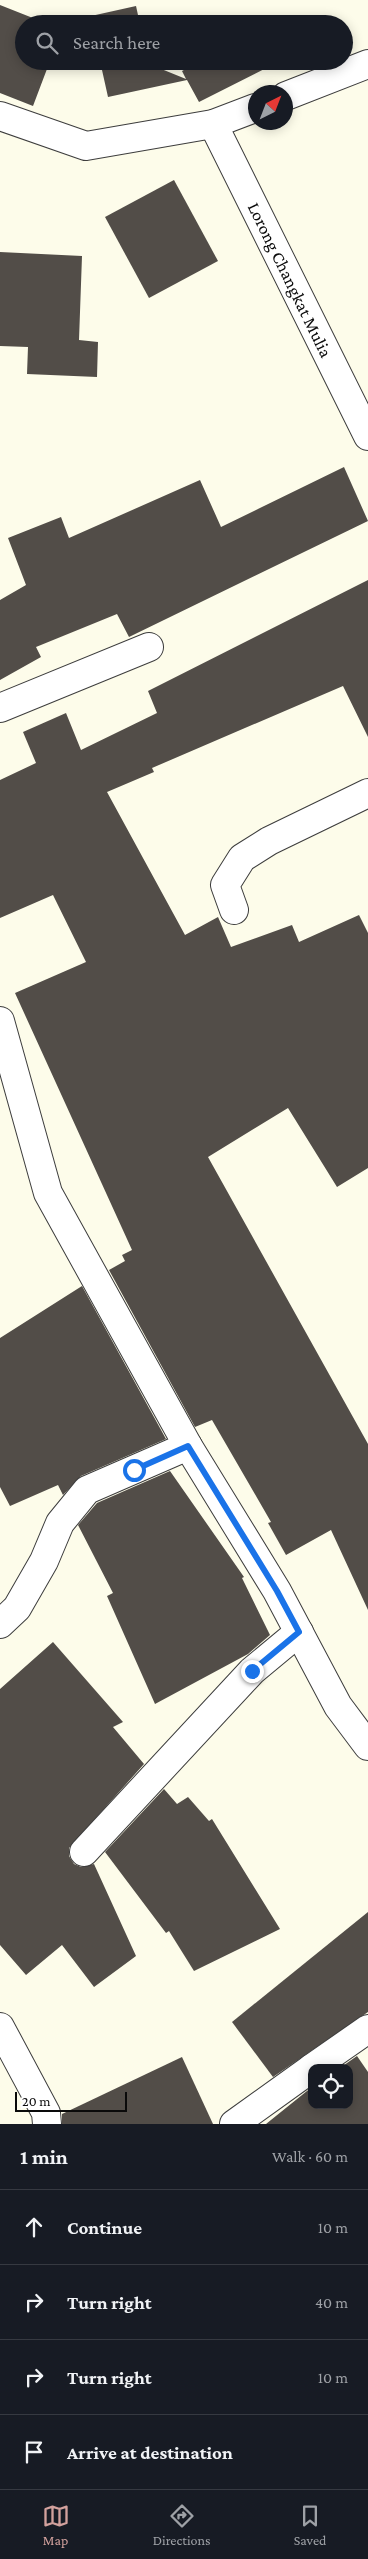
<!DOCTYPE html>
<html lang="en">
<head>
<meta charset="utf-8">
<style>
	body { margin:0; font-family:"Crimson Pro",serif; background:#242831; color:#f1f3f6 }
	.controls { position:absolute; right:15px; bottom:15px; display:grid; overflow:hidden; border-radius:10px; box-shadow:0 2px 12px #0003 }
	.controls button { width:45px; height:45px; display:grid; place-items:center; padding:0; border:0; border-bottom:1px solid #363941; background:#171b24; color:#f1f3f6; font:25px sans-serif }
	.compass { position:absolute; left:248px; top:85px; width:45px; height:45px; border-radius:50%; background:#171b24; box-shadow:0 2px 12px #0003; rotate:42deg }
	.scale { position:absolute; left:15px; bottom:12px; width:112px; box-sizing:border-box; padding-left:5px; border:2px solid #0a0a0a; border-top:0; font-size:14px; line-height:18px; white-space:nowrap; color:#0a0a0a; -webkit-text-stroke:4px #fff; paint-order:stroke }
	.stop { position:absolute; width:15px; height:15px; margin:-11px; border:4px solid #1a73e8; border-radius:50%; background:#fff }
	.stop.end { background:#1a73e8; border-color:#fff; box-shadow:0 1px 5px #0008 }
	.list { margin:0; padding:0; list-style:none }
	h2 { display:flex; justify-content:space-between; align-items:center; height:65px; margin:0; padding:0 20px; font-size:21px }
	h2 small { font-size:16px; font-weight:400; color:#9ea1a6 }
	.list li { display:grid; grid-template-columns:32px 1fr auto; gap:15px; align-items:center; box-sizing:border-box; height:75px; padding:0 20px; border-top:1px solid #363941 }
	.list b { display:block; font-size:19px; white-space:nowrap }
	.list em { font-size:16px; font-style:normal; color:#9ea1a6 }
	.icon { flex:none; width:28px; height:28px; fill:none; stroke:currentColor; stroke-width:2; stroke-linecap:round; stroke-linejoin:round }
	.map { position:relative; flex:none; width:368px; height:2124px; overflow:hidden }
	.search { position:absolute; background:#171b24; box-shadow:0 2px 12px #0003; left:15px; right:15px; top:15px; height:55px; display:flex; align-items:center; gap:12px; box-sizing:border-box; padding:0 18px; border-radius:28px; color:#9ea1a6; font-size:19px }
	.sheet { height:365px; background:#171b24 }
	nav { display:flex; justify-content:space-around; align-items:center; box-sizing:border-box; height:70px; border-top:1px solid #363941; background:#171b24; font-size:14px; color:#9ea1a6 }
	nav a { display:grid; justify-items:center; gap:2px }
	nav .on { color:#d2a19d }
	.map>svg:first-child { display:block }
	.building { fill:#524d48 }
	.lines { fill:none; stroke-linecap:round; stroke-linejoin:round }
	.minor-casing { stroke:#3d3d3d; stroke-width:30 }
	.minor { stroke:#fff; stroke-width:28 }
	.route { stroke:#1a73e8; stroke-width:6 }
	.labels { text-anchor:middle; stroke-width:5; stroke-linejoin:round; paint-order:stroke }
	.street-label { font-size:18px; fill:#0a0a0a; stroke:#fff }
</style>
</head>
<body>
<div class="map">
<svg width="368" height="2124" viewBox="0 0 368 2124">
	<rect width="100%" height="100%" fill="#fdfcea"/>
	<!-- building -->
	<g class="building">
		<path d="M 0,5 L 48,24 L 24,24 L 24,61 L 50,61 L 33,106 L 0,93 Z"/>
		<path d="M 136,6 L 140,24 L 92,24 L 91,16 Z"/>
		<path d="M 100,61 L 148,61 L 149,64 L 186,79 L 182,71 L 201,61 L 280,61 L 199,102 L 187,80 L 108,97 Z"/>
		<path d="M 174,180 L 218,261 L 149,298 L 105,217 Z"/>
		<path d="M 0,252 L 82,256 L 79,340 L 98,342 L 97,377 L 27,374 L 28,347 L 0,346 Z"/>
		<path d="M 344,467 L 368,521 L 129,637 L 117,614 L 36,647 L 41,657 L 0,680 L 0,600 L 26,585 L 8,538 L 61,517 L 69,538 L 200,480 L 221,527 Z"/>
		<path d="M 368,580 L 368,737 L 343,686 L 152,768 L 154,772 L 107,792 L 185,935 L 218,917 L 231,947 L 292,925 L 299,942 L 359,915 L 368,933 L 368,1168 L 337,1187 L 288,1108 L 208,1157 L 368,1444 L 368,1610 L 331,1530 L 286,1555 L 268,1523 L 271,1522 L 212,1420 L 195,1427 L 109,1270 L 125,1261 L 122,1255 L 132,1250 L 15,993 L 86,962 L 53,895 L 0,918 L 0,780 L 36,763 L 23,732 L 66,713 L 81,750 L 157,713 L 148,691 Z"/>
		<path d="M 82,1286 L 166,1439 L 81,1476 L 63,1495 L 58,1485 L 10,1506 L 0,1487 L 0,1338 Z"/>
		<path d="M 170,1471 L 244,1577 L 242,1578 L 270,1635 L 248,1654 L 155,1704 L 107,1596 L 113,1593 L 78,1525 L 97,1503 Z"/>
		<path d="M 53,1642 L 123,1722 L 113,1727 L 144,1764 L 69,1848 L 69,1856 L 74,1864 L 81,1867 L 94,1864 L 136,1956 L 94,1987 L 62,1945 L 26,1975 L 0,1945 L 0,1689 Z"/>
		<path d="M 164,1789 L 177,1804 L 188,1797 L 209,1821 L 212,1819 L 280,1929 L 194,1971 L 169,1931 L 166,1933 L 105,1852 Z"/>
		<path d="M 368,1912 L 368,2012 L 273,2077 L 232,2022 Z"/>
		<path d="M 357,2056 L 368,2072 L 368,2124 L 266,2124 L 312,2087 L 312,2105 L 349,2105 L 349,2068 L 340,2068 Z"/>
		<path d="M 182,2057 L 213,2124 L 62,2124 L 62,2114 Z"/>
	</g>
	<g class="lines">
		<defs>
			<g id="minor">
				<path d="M 286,96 L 368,64"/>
				<path d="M 0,116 L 86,146 L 213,124 L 255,108"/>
				<path d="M 213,124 L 368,436"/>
				<path d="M 0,708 L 149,647"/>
				<path d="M 234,910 L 225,885 L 242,858 L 269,841 L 368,793"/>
				<path d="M 0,1021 L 48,1193 L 188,1446 L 277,1591 L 338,1706 L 368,1746"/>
				<path d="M 0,1624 L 17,1608 L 44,1561 L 60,1523 L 87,1490 L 188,1446"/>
				<path d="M 84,1852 L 252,1671 L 299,1632"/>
				<path d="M 0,2027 L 46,2113 L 47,2124"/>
				<path d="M 312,2068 L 368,2029"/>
				<path d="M 234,2124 L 312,2068"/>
			</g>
		</defs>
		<!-- minor casing -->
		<use href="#minor" class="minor-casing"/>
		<!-- minor -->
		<use href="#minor" class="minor"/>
	</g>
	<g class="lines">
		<!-- route -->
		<path class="route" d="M 134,1470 L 188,1446 L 277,1591 L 299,1632 L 252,1671"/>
	</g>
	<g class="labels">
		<!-- street labels -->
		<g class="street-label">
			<text transform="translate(290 280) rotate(64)" y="6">Lorong Changkat Mulia</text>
		</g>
	</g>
</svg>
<div class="controls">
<button><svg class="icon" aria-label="locate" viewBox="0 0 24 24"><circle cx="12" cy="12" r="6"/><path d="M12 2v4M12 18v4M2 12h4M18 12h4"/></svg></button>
</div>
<svg class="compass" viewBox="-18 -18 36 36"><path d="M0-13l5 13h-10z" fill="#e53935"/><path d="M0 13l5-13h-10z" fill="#9ea1a6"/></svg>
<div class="scale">20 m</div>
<div class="stop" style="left:134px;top:1470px"></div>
<div class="stop end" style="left:252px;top:1671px"></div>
<div class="search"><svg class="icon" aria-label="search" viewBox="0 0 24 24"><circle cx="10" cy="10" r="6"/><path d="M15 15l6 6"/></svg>Search here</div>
</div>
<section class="sheet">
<h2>1 min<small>Walk · 60 m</small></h2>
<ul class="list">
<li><svg class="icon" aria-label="ahead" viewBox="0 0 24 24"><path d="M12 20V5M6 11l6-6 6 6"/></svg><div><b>Continue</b></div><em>10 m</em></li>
<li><svg class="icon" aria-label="right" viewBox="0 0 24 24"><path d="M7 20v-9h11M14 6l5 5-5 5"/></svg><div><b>Turn right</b></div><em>40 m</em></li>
<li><svg class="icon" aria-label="right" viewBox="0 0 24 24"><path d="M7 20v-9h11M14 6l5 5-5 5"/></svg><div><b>Turn right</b></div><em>10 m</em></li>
<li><svg class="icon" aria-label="arrive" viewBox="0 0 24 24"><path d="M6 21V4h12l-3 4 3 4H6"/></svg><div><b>Arrive at destination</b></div></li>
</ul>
</section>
<nav>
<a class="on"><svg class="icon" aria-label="map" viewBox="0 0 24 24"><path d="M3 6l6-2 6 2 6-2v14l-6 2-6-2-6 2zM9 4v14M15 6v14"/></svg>Map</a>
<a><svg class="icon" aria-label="directions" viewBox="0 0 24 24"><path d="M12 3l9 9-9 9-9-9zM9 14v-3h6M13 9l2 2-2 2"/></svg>Directions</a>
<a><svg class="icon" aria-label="saved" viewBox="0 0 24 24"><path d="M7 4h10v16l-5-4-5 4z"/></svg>Saved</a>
</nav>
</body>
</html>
